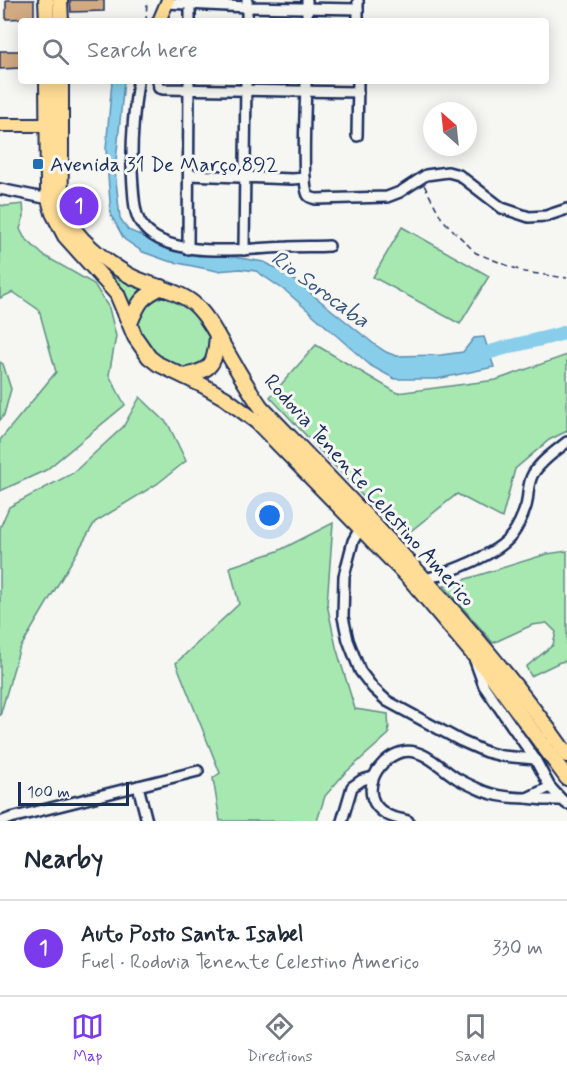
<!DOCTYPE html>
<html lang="en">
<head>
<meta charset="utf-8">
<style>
	body { margin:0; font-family:Mynerve,sans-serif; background:#f2f2f3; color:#1f2937 }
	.compass { position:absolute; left:423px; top:102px; width:54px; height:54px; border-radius:50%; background:#fff; box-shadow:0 3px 15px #0003; rotate:333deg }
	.scale { position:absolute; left:18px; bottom:15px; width:111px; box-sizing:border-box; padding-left:6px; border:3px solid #1b2f5e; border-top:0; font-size:16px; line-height:21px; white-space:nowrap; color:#1b2f5e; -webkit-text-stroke:4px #f6f6f2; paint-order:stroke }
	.you { position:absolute; left:270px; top:516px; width:21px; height:21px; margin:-15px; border:4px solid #fff; border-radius:50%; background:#1a73e8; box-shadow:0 0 0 9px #1a73e833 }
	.badge { display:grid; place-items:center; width:39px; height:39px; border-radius:50%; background:#7c3aed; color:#fff; font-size:20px; font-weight:700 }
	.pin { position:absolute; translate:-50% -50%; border:3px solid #fff; box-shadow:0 2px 6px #0006 }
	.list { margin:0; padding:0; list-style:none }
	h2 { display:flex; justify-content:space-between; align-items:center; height:78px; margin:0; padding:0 24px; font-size:26px }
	h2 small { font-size:20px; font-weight:400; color:#747a83 }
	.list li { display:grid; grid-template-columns:39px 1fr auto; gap:18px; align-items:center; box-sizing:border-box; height:96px; padding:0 24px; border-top:2px solid #e0e1e3 }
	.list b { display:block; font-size:22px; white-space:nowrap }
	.list p { margin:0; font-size:20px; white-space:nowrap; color:#747a83 }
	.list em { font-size:20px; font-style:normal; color:#747a83 }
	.icon { flex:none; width:33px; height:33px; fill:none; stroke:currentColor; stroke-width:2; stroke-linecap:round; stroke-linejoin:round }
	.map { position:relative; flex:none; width:567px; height:821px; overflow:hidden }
	.search { position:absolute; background:#fff; box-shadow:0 3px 15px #0003; left:18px; right:18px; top:18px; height:66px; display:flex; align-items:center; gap:15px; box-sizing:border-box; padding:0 21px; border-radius:6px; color:#747a83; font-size:22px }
	.sheet { height:174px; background:#fff }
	nav { display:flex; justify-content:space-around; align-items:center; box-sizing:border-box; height:84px; border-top:2px solid #e0e1e3; background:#fff; font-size:16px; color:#747a83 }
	nav a { display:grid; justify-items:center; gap:3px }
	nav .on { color:#7c3aed }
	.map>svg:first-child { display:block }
	.green { fill:#a7e8b0; stroke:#618c87; stroke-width:1.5 }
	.water { fill:#88ceea; stroke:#5c8eb2; stroke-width:1.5 }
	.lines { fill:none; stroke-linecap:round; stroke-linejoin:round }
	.river { stroke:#88ceea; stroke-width:14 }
	.building { fill:#d2ab83; stroke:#1b2f5e; stroke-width:1.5 }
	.minor-casing { stroke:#1b2f5e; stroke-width:14 }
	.major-casing { stroke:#1b2f5e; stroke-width:16 }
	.highway-casing { stroke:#1b2f5e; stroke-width:18 }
	.path { stroke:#1b2f5e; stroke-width:1.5; stroke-dasharray:6 4.5; stroke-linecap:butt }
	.minor { stroke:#f6f6f2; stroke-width:9 }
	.major { stroke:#ffdd96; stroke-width:12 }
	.highway { stroke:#ffdd96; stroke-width:14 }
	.poi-dot { fill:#1f6fb2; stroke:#f6f6f2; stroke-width:2 }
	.labels { text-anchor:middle; stroke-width:6; stroke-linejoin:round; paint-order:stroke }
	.poi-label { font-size:21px; fill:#1b2f5e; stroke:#f6f6f2; text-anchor:start }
	.street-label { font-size:21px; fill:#1b2f5e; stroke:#f6f6f2 }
	.water-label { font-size:22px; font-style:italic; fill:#365781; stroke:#f6f6f2 }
</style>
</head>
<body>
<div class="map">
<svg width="567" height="821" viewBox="0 0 567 821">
	<rect width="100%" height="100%" fill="#f6f6f2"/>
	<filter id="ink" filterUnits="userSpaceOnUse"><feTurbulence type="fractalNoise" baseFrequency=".0167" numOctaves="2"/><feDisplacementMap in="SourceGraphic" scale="12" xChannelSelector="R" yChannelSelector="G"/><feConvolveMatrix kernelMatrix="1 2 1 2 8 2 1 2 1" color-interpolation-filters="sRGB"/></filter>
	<g filter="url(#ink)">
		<!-- green -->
		<g class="green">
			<path d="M 52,129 L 58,129 C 58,156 53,203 67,226 C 75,239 88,249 99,259 C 115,275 129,284 151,289 C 141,293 135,298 130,307 L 110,276 L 70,238 L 55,210 L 50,193 Z"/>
			<path d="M 23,204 L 24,216 L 20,229 L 24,237 L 43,255 L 94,284 L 109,308 L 116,336 L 109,375 L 125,405 L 46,470 L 0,491 L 0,440 L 56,372 L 39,310 L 13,292 L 0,298 L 0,205 L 6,206 Z"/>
			<path d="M 402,227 L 489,276 L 460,324 L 373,277 Z"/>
			<path d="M 164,296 C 185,304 202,315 211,336 C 213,342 212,350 212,356 L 191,371 C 185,369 178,368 173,365 C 145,351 115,306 164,296 Z"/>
			<path d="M 316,345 L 397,393 L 496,380 L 567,355 L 567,431 L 549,440 L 515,469 L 502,518 L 457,494 L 402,538 L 270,397 Z"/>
			<path d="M 0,362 L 3,364 L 11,389 L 4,415 L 0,420 Z"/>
			<path d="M 140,397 L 168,424 L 186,461 L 157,484 L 95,522 L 19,650 L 0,716 L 0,528 L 9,507 L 73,473 L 123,427 Z"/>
			<path d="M 333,523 L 327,604 L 336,647 L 355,709 L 388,714 L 389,734 L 344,774 L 325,796 L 317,821 L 220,821 L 213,778 L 220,773 L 176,663 L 239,604 L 230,567 L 278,551 Z"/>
			<path d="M 567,551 L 567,661 L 560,662 L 531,676 L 526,667 L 553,645 L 556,632 L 547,623 L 532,625 L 493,643 L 444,586 L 547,554 Z"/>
		</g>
		<!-- water -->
		<path class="water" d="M 112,81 L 124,81 L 115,171 L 120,218 L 128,230 L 169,247 L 198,256 L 221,255 L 264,262 L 286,273 L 293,279 L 374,344 L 386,352 L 396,356 L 441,355 L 463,352 L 474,338 L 484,337 L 494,367 L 437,379 L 395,379 L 371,366 L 287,292 L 256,271 L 240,269 L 217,271 L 168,261 L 143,252 L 124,239 L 111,215 L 106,149 Z"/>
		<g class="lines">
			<!-- river -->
			<path class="river" d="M 474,358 C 504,345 536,342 567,332"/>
		</g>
		<!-- building -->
		<g class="building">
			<path d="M 6,0 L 34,0 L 34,18 L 6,19 Z"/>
			<path d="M 70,0 L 104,0 L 104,11 L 71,12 Z"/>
			<path d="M 0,51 L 21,51 L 21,68 L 0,69 Z"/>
			<path d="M 93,191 L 94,201 L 89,201 L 89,211 L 69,211 L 68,192 Z"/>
		</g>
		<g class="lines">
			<defs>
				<g id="minor">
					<path d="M 166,3 L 247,7 L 358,9"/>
					<path d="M 190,21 L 190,0"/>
					<path d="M 247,21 L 247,0"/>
					<path d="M 307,21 L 307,0"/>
					<path d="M 358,21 L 358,0"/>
					<path d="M 138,81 C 133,116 130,151 133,187 C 134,198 134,212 140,222 C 163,262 250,248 288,247 C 302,246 316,247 329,246"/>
					<path d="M 158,81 L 159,88 L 163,89 L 358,92"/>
					<path d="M 306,81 C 306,99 301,184 308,195 C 310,198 313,198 316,199 L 387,197 L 400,192 L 426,175 L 448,172 L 459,175 L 502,208 L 529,217 L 546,216 L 567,209"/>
					<path d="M 357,136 L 358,81"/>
					<path d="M 189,175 L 292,179 L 305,178"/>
					<path d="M 0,189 L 49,199"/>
					<path d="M 188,249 L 189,81"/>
					<path d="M 244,250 L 246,81"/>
					<path d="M 361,527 L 353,541 L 344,576 L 343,617 L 348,640 L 360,671 L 373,688 L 387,701 L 461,741 L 486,752 L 502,756 L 535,759"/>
					<path d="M 426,579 C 449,572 497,555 512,535 C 518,527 523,515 526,506 C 529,495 527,484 533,474 C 541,461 556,451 567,442"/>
					<path d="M 475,661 L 484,686 L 535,759 L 550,787 L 562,800 L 567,804"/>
					<path d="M 138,786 L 147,821"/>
					<path d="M 550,787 L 527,798 L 544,800 L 562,800"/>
					<path d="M 3,821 L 11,818 L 198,771"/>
					<path d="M 342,821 L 352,787 L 362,780 L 373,777"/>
					<path d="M 408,821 C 401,819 392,818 386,814 C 357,797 375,759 402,752 C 423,747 441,769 458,779 C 465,783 474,787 483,791 C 498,797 511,798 527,798"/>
				</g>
				<g id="major">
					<path d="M 159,21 L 168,0"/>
					<path d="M 0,125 L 56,125"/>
				</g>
				<g id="highway">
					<path d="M 46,0 L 47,21"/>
					<path d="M 60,0 L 61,21"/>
					<path d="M 47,81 L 48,188 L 49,199 L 53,213 L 65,236 L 117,294 L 135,337 L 149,357 L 158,364 L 204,386 L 225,398 L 257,422 L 410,579 L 494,679 L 567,778"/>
					<path d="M 61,81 C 61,107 61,133 61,159 C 61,177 59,197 65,214 C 74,237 106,262 127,274 C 147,286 174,288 193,303 C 208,316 217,336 227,352 C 238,371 248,389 261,407 C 368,518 478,628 567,755"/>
					<path d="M 130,323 C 139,302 141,297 162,287"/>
					<path d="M 184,376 C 213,370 215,364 217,335"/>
				</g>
			</defs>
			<!-- minor casing -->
			<use href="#minor" class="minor-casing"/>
			<!-- major casing -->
			<use href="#major" class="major-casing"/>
			<!-- highway casing -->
			<use href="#highway" class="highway-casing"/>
			<!-- path -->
			<g class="path">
				<path d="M 146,21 L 147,0"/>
				<path d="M 424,185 L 442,219 L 476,253 L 524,272 L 567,278"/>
			</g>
			<!-- minor -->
			<use href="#minor" class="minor"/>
			<!-- major -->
			<use href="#major" class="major"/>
			<!-- highway -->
			<use href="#highway" class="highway"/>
		</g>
	</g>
	<!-- markers -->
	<rect class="poi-dot" x="32" y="158" width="12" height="12" rx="3"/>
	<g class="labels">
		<!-- poi labels -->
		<g class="poi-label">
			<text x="50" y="171">Avenida 31 De Março,892</text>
		</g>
		<!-- street labels -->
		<g class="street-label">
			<text transform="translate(370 490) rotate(48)" y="7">Rodovia Tenente Celestino Americo</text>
		</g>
		<!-- water labels -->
		<g class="water-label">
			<text transform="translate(321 288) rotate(36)" y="8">Rio Sorocaba</text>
		</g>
	</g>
</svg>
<svg class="compass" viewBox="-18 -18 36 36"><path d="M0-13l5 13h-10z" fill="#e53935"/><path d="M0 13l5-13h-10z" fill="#747a83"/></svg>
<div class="scale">100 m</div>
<div class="you"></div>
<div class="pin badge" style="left:79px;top:206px">1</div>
<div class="search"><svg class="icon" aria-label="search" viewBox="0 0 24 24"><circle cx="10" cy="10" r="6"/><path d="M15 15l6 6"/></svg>Search here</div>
</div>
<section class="sheet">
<h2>Nearby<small></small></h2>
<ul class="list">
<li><span class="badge">1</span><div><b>Auto Posto Santa Isabel</b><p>Fuel · Rodovia Tenente Celestino Americo</p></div><em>330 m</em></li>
</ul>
</section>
<nav>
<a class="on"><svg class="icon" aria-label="map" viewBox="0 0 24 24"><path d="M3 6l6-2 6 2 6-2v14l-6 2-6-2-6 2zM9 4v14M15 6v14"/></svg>Map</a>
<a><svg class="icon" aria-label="directions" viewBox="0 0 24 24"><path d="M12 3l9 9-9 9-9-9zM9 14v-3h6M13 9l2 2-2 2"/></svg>Directions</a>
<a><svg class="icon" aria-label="saved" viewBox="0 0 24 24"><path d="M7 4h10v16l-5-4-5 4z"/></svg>Saved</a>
</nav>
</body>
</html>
